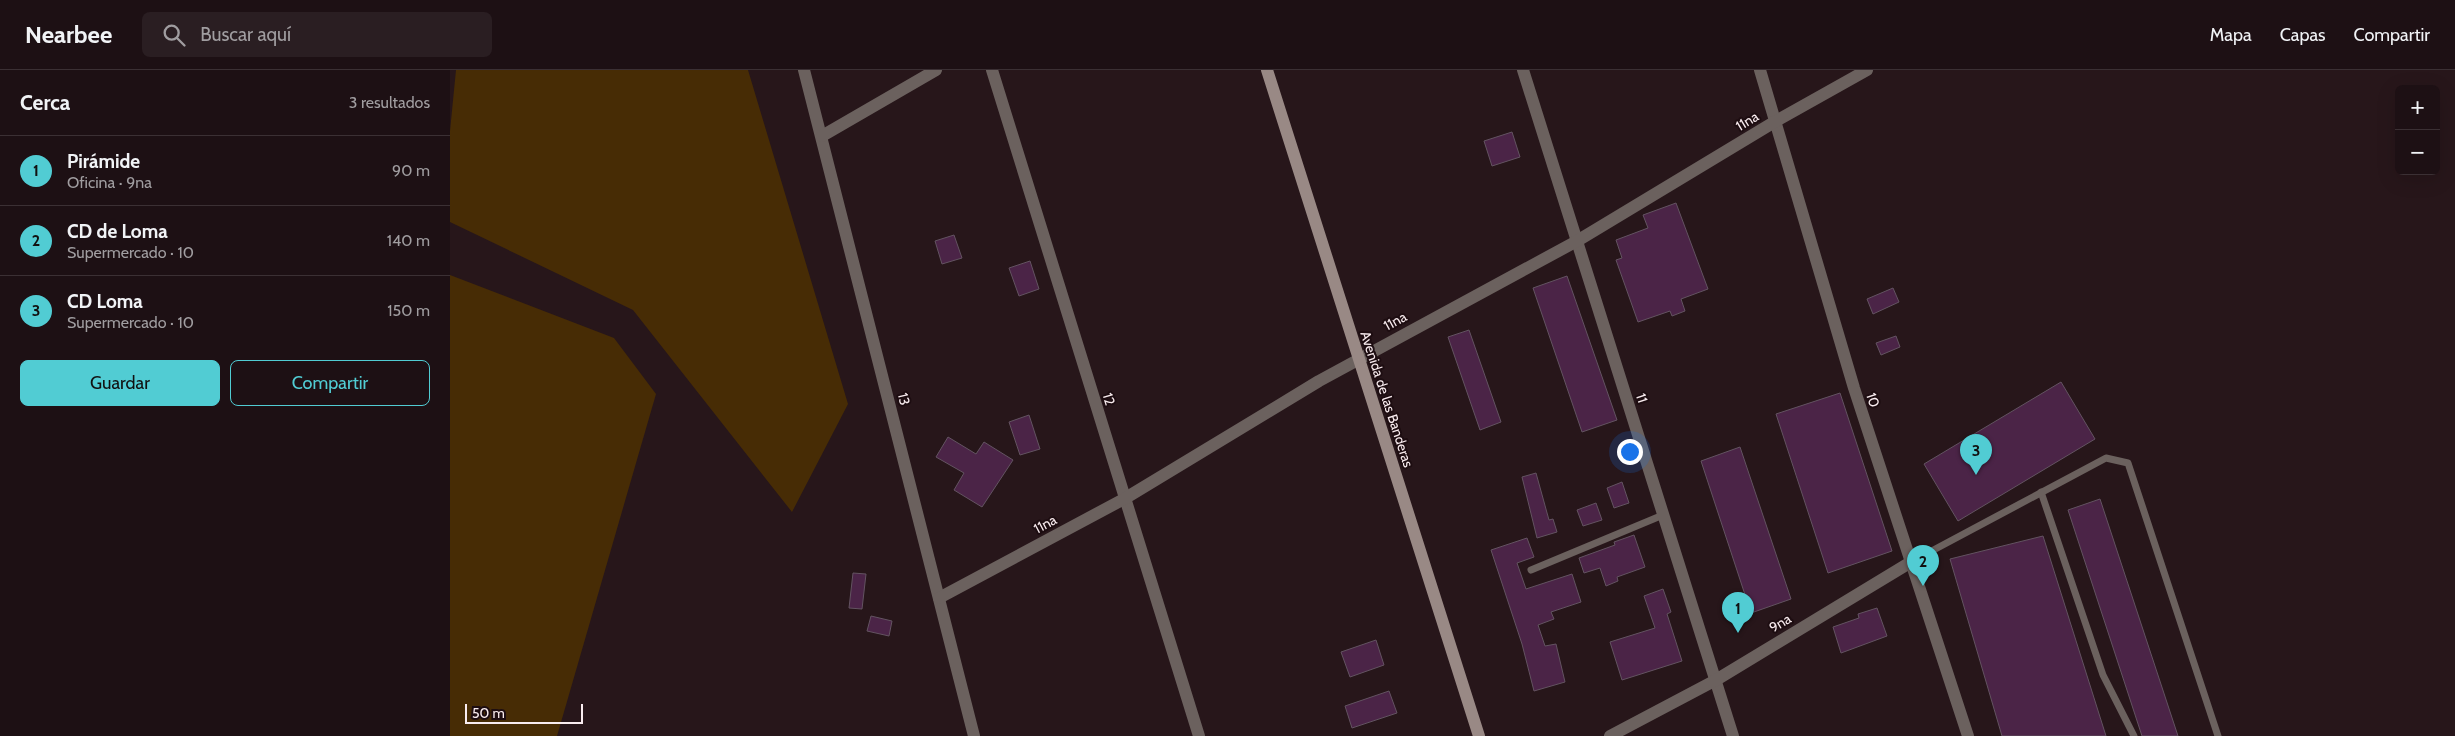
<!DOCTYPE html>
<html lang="es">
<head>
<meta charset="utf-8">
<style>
	body { margin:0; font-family:Cabin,sans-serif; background:#2a1e22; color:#f1f3f6 }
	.controls { position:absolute; right:15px; top:15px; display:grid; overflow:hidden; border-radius:8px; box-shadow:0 5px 20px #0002 }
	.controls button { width:45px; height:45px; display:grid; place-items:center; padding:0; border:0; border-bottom:1px solid #3b3034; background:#1d1014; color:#f1f3f6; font:25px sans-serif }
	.scale { position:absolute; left:15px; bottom:12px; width:118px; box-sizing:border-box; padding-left:5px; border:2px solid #f9ecef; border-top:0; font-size:14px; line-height:18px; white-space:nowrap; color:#f9ecef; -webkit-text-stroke:4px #1d0d11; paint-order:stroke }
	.you { position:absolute; left:1179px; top:381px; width:18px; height:18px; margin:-12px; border:4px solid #fff; border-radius:50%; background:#1a73e8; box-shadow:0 0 0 8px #1a73e833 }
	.badge { display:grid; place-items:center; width:32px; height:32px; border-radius:50%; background:#51ccd3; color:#111; font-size:16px; font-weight:700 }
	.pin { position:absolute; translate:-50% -41px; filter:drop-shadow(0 1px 2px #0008) }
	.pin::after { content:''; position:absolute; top:26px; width:18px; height:15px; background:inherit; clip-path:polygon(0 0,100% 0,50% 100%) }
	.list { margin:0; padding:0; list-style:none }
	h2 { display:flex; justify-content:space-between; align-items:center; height:65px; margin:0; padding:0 20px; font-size:21px }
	h2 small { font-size:16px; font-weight:400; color:#a09da0 }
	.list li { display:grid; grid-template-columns:32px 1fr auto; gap:15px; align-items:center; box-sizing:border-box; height:70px; padding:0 20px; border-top:1px solid #3b3034 }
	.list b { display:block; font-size:19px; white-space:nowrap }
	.list p { margin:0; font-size:16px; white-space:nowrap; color:#a09da0 }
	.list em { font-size:16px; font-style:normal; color:#a09da0 }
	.actions { display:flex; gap:10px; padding:15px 20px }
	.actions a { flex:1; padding:11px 0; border:1px solid #51ccd3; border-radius:8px; text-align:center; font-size:18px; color:#51ccd3 }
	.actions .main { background:#51ccd3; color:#111 }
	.icon { flex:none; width:28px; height:28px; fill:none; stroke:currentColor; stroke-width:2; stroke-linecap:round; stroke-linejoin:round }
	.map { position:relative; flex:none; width:2005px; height:666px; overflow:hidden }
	header { display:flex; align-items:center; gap:30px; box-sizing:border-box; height:70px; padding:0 25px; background:#1d1014; border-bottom:1px solid #3b3034 }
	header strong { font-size:24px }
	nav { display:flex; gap:28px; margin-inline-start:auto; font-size:18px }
	.search { width:350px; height:45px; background:#2a1e22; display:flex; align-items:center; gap:12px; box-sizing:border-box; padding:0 18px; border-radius:8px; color:#a09da0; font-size:19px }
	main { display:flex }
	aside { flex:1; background:#1d1014 }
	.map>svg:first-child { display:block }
	.green { fill:#472c05 }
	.building { fill:#4b2447; stroke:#635361 }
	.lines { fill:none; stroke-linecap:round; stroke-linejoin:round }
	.lane { stroke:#6b615e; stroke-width:7 }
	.street { stroke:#6b615e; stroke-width:12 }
	.secondary { stroke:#998985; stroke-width:12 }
	.labels { text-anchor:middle; stroke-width:4; stroke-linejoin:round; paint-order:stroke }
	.street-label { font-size:14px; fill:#f9ecef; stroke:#1d0d11 }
</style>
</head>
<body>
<header>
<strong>Nearbee</strong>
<div class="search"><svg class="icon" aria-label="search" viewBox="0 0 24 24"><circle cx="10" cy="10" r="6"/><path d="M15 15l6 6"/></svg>Buscar aquí</div>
<nav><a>Mapa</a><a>Capas</a><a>Compartir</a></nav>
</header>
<main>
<aside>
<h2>Cerca<small>3 resultados</small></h2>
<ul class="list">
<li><span class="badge">1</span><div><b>Pirámide</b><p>Oficina · 9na</p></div><em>90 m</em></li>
<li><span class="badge">2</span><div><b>CD de Loma</b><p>Supermercado · 10</p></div><em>140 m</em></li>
<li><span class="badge">3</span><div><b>CD Loma</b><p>Supermercado · 10</p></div><em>150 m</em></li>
</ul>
<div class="actions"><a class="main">Guardar</a><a>Compartir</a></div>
</aside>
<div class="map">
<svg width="2005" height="666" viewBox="0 0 2005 666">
	<rect width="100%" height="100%" fill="#27161a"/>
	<!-- green -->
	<g class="green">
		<path d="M 6,0 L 298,0 L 398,334 L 342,442 L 183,240 L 0,152 L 0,61 Z"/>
		<path d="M 0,205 L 164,268 L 206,324 L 107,666 L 0,666 Z"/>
	</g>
	<!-- building -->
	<g class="building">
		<path d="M 1062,62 L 1070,87 L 1042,96 L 1034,71 Z"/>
		<path d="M 1226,133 L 1258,219 L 1231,229 L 1235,241 L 1222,246 L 1220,241 L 1188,252 L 1166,190 L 1172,188 L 1166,170 L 1198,158 L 1193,145 Z"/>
		<path d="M 504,165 L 512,188 L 492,194 L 485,171 Z"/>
		<path d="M 580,191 L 589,219 L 569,226 L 559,198 Z"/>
		<path d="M 1117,206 L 1167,350 L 1132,362 L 1083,218 Z"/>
		<path d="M 1443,218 L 1449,232 L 1423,244 L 1417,229 Z"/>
		<path d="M 1019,260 L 1051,352 L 1030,360 L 998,267 Z"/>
		<path d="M 1446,266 L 1450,277 L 1431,285 L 1426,273 Z"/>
		<path d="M 1611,312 L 1645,369 L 1508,451 L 1474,394 Z"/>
		<path d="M 1390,323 L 1442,481 L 1378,503 L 1326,344 Z"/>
		<path d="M 579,345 L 590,379 L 570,385 L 559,352 Z"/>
		<path d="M 498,367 L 526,384 L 534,372 L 563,390 L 532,437 L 504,420 L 514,403 L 486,387 Z"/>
		<path d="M 1290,377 L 1341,529 L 1301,543 L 1251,391 Z"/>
		<path d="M 1086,403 L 1099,450 L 1103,449 L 1107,462 L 1087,468 L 1072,407 Z"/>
		<path d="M 1172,412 L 1179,433 L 1164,438 L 1157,418 Z"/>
		<path d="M 1650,429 L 1728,666 L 1692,666 L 1618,440 Z"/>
		<path d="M 1146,433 L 1152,450 L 1133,456 L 1127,440 Z"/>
		<path d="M 1184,465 L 1195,497 L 1167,507 L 1168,511 L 1156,516 L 1150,498 L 1134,503 L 1129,488 L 1165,475 L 1164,472 Z"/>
		<path d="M 1593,466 L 1656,666 L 1552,666 L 1500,489 Z"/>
		<path d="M 1077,468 L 1084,487 L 1067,493 L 1076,519 L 1122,504 L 1131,532 L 1101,542 L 1104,549 L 1088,555 L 1095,576 L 1106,574 L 1115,612 L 1084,621 L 1072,574 L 1041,480 Z"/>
		<path d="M 403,503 L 416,504 L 412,539 L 399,538 Z"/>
		<path d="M 1213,519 L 1221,542 L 1217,544 L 1232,591 L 1172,610 L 1160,572 L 1205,558 L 1194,526 Z"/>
		<path d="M 1427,538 L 1437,566 L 1391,583 L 1383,557 L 1409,548 L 1408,544 Z"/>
		<path d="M 421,546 L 442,551 L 439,566 L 417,561 Z"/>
		<path d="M 926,570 L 934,595 L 900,607 L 891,582 Z"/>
		<path d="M 939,621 L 947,643 L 902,658 L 895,636 Z"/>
	</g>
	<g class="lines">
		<!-- lane -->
		<g class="lane">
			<path d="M 1591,422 L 1653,605 L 1684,666"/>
			<path d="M 1461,492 L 1656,388 L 1678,393 L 1768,666"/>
			<path d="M 1081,500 L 1213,445"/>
		</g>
		<!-- street -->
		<g class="street">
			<path d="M 354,0 L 524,666"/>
			<path d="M 542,0 L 749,666"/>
			<path d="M 1073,0 L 1283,666"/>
			<path d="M 1310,0 L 1404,318 L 1518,666"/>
			<path d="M 372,66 L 486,0"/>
			<path d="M 489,528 L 674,429 L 869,311 L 1127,171 L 1326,51 L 1417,0"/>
			<path d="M 1160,666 L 1266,610 L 1461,492"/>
		</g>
		<!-- secondary -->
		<path class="secondary" d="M 817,0 L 1029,666"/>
	</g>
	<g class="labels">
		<!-- street labels -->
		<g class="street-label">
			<text transform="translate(1297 51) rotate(-31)" y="5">11na</text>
			<text transform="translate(945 251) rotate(-29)" y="5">11na</text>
			<text transform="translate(1192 328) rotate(72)" y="5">11</text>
			<text transform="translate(454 329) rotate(76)" y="5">13</text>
			<text transform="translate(659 329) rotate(73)" y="5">12</text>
			<text transform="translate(937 329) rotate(72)" y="5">Avenida de las Banderas</text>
			<text transform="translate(1423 330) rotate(72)" y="5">10</text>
			<text transform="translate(595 454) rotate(-28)" y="5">11na</text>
			<text transform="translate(1330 553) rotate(-31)" y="5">9na</text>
		</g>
	</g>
</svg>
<div class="controls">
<button>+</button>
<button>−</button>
</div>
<div class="scale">50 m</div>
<div class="you"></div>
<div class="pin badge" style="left:1288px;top:563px">1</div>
<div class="pin badge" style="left:1473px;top:516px">2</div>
<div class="pin badge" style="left:1526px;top:405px">3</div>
</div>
</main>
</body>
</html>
